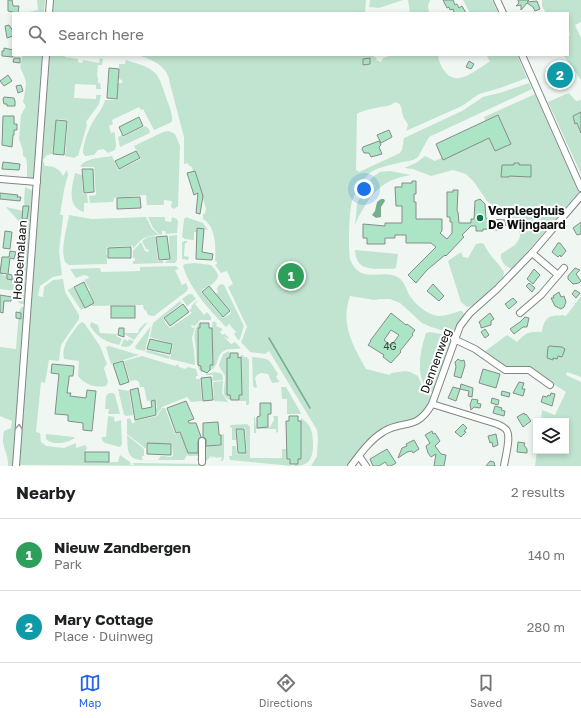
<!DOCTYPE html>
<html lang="en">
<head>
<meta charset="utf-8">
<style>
	body { margin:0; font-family:"Golos Text",sans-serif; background:#f6f6f6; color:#202124 }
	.controls { position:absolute; right:12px; bottom:12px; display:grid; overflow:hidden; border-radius:0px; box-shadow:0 2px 6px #0003 }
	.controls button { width:36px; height:36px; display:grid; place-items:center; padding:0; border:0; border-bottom:1px solid #e0e0e0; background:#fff; color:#202124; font:20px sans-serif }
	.you { position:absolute; left:364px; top:189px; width:14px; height:14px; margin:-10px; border:3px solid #fff; border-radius:50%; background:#1a73e8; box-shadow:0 0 0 6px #1a73e833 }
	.badge { display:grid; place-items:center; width:26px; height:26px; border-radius:50%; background:#2563eb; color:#fff; font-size:13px; font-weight:700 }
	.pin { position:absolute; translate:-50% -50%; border:2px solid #fff; box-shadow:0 1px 4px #0006 }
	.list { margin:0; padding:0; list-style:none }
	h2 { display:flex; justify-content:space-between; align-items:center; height:52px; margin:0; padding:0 16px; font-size:17px }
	h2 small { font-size:13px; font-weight:400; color:#757577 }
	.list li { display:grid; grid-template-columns:26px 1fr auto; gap:12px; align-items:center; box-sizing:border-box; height:72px; padding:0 16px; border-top:1px solid #e0e0e0 }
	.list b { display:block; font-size:15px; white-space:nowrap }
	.list p { margin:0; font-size:13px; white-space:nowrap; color:#757577 }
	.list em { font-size:13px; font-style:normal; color:#757577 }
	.icon { flex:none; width:22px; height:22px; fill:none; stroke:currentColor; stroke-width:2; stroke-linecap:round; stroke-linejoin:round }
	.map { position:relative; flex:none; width:581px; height:466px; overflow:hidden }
	.search { position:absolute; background:#fff; box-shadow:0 2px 6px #0003; left:12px; right:12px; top:12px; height:44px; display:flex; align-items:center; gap:10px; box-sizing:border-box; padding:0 14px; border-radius:0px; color:#757577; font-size:15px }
	.sheet { height:196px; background:#fff }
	nav { display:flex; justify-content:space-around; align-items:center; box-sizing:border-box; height:56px; border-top:1px solid #e0e0e0; background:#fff; font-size:11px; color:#757577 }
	nav a { display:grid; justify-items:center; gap:2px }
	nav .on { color:#2563eb }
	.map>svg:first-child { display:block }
	.green { fill:#c0e4cf }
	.water { fill:#76ad8f }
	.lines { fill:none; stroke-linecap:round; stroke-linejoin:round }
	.stream { stroke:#76ad8f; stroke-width:1.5 }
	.building { fill:#ace5c5; stroke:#868d89; fill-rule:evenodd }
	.minor-casing { stroke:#808682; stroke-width:8 }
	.minor { stroke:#fff; stroke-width:6 }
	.oneway { stroke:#9f9f9f }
	.poi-dot { fill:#0b734b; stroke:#fff; stroke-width:1.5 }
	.labels { text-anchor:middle; stroke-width:4; stroke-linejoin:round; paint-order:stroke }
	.number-label { font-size:10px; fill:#36453c }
	.poi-label { font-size:12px; font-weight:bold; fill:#0e100f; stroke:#fff; text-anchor:start }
	.street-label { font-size:12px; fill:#0e100f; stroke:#fff }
</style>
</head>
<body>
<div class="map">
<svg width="581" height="466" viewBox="0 0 581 466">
	<rect width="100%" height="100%" fill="#f0f7f3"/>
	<!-- green -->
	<g class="green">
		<path d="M 37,0 L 45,0 L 44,13 L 29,13 L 29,12 L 38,10 Z"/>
		<path d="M 52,0 L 366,0 L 365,13 L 51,13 Z"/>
		<path d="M 370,0 L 403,0 L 379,8 L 369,7 Z"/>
		<path d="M 408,0 L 430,0 L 428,6 L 429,13 L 410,13 Z"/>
		<path d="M 463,0 L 492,0 L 498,13 L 470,13 Z"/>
		<path d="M 542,0 L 581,0 L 581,22 L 575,25 L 581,38 L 581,80 L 564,56 L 568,55 L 568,42 L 570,33 L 568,32 L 568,13 L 546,13 L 542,6 Z"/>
		<path d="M 23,55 L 42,55 L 34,177 L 33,179 L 27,178 L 27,164 L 26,158 L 23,156 L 23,151 L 19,139 L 21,115 L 26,106 L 23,102 C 24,96 26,89 26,83 C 24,69 17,73 23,55 Z"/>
		<path d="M 48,55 L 64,55 L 65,57 L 78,59 L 78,62 L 82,63 L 83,60 L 99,63 L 100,58 L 103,59 L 102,65 L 98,65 L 97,77 L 98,77 L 98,83 L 100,83 L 101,89 L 96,89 L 96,85 L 75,84 L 74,98 L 96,99 L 96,95 L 101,95 L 99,104 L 86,122 L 87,125 L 78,156 L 76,156 L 75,158 L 65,156 L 68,120 L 56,119 L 52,154 L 47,155 L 43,160 L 45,166 C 53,166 59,168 63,176 L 67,170 L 68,175 L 64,190 L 60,215 L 63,215 L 63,218 L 59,251 L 62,275 L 53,277 L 40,286 L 38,296 L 43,297 L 44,287 L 53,280 L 63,279 L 65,292 L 79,315 L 79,319 L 61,345 L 59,361 L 49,360 L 45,383 L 41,382 L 36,432 L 40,433 L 41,442 L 46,446 L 64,448 L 76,443 L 76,448 L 85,445 L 87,448 L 85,452 L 85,463 L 118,462 L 120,455 L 130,462 L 131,465 L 134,465 L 133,463 L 199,464 L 200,466 L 17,465 Z"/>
		<path d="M 138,55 L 373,55 L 374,57 L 377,58 L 376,60 L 381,62 L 383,58 L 393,55 L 438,55 C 439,65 447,80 459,78 C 468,77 483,66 490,61 L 487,57 L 489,55 L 517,55 L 527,78 L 500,88 L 479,94 L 462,106 L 408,130 L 406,131 L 408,125 C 407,122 404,119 403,116 C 401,110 403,105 396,102 C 393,103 390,106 387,106 C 380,107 362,110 357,114 L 356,170 L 359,172 L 400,153 L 402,150 L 404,138 L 462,111 L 483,97 L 503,92 L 529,83 L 532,89 L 429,137 L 418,157 L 413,160 C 403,162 376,167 370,173 C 362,180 356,191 352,201 C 349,211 348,249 350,259 C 351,262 354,267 356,269 C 368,281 386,269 399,278 C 405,282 406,290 410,296 C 415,304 429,316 439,316 C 446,316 453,313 460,311 L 462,311 L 464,314 C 463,319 457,331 451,333 L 431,327 L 422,323 L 400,303 L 390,299 L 380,299 L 374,300 L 350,296 C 340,325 353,345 366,369 L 390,375 L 391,373 L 405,371 L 410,372 L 418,376 L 423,388 L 433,398 L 420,418 L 391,427 L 351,461 L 348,466 L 311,466 L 317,456 L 318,438 L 317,430 L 269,351 L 265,354 L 250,352 L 241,342 L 247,327 L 228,287 L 233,284 L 227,271 L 221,273 L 215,265 L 217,264 L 217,262 L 215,261 C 216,248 216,226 203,219 L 203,214 L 205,214 L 206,209 L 195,171 L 193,171 L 191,166 L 189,166 L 188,163 L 184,164 L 184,137 L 169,80 L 169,78 C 164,64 152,60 138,55 Z"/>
		<path d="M 126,60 C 157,70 157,69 167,100 C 169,106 173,114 172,121 L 170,123 L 154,130 L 143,109 L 141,110 L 139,107 L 112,120 L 113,124 L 109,126 L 111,133 L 114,132 L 115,134 L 116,146 L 115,150 L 108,153 L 104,149 L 98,150 L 94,155 L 85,156 L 83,153 C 83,144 89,127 94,120 C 98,113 103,108 105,100 L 117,100 L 118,83 L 122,83 L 122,80 L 119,79 L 119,64 L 125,64 Z"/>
		<path d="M 569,93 L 576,101 L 581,100 L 581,174 L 548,102 L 566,94 Z"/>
		<path d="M 535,94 L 579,193 L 512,269 C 505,267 500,261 501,254 L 515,245 L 519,239 L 520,236 L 519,230 L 515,224 L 487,201 L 474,182 L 466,174 L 453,170 L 431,176 L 413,169 L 404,168 L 416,163 L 425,156 L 435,161 L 443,157 L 487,125 L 484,117 Z"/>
		<path d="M 145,126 L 149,129 L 150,133 L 120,147 L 118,137 L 122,135 L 123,137 Z"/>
		<path d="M 169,131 L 175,134 L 180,146 L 178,206 L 174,209 L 171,207 L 172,201 L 164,200 L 164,205 L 147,205 L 146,195 L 114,198 L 113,202 L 90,203 L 89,196 L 96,195 L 94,167 L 83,167 L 80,166 C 88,157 101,158 112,156 L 118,170 L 141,159 L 134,146 L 163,132 Z"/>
		<path d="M 390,171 L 411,175 C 389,179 379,185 366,204 C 362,211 357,218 355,226 L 357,204 L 366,185 L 374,176 L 380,172 Z"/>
		<path d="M 75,173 L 82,175 L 83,194 L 87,194 L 88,203 L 84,203 L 84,212 C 66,207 72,186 75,173 Z"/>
		<path d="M 25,187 L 33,191 L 25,304 L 21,304 L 14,298 L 14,291 L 0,289 L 0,265 L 2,266 L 3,275 L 14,278 L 18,276 C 20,267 23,237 21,228 C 20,219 11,214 6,207 L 23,211 L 25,209 L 24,202 Z"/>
		<path d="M 69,215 L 92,219 L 146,217 L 152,229 L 159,235 C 145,236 142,238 133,249 L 133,246 L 107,247 L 106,254 L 107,254 L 107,264 L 69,265 L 65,262 C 60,248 67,229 69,215 Z"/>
		<path d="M 148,217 L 165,217 L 165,221 L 171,222 L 172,217 L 177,219 L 178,222 L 177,233 L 166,234 L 165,231 L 162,231 L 162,234 L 160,235 L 153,228 Z"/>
		<path d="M 186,217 L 203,223 L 208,230 L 197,228 L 197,232 L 194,232 L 194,240 L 185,239 L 182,237 L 184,219 Z"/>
		<path d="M 177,235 L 177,260 L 175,263 L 165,263 L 166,261 L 170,260 L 169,236 Z"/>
		<path d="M 155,236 L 158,261 L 163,261 L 164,263 L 133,264 L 133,261 L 135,261 L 135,258 L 133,258 L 133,251 L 141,242 L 145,251 L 148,252 L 149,250 L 146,249 L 142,241 L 148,237 Z"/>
		<path d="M 185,241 L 187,241 L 187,243 L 185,243 L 184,256 L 189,257 L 188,260 L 182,259 L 182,242 Z"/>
		<path d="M 481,243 L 484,244 C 489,256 498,262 504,272 L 503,277 L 476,305 L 467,307 L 461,302 L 448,261 L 461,252 L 463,257 L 468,258 L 476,244 Z"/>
		<path d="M 355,250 L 398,254 L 396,268 L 392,269 C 375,268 356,273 355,250 Z"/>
		<path d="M 195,263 L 211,265 C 220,275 221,277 210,286 L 209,285 L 205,288 L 204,288 L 201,292 L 223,318 L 230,314 L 231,311 L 216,294 L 218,292 L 217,289 L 218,286 L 221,284 L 224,285 L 244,326 L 240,339 L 238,340 L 234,334 L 236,332 L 229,324 L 226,327 C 210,310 190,290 183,266 L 185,264 Z"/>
		<path d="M 176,266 L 179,269 L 175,270 L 182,285 L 186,283 L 188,288 L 187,291 L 154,316 L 148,315 L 146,310 L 144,310 L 143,305 L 92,306 L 91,305 L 95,303 L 89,291 L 90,290 L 84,280 L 89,278 L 88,276 L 84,275 L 76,278 L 70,269 L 100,268 L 101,272 L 140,271 L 140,267 Z"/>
		<path d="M 73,287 L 85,308 L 81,310 L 69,292 L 68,290 Z"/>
		<path d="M 189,294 L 192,294 L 196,299 L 187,306 L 182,299 Z"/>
		<path d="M 581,296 L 581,377 L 567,372 L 566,375 L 581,382 L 581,466 L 535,466 L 537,451 L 566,451 L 566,421 L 541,421 L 542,410 L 555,415 L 566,392 L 533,371 L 506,369 L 484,352 L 507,335 L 517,342 C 525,333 529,331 542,332 C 542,326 546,316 553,316 C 557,315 559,316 563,315 L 566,316 Z"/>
		<path d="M 180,301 L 182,303 L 163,318 L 166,324 L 170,328 L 192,313 L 189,310 L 192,308 L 191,306 L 197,301 L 198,301 L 195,304 L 204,315 L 207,312 L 211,317 L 211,320 L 200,320 L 195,326 L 191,325 L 192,328 L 195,327 L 192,338 L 194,350 L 195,365 L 170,359 L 173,344 L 150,337 L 153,323 Z"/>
		<path d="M 22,307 L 25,307 L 13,466 L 8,466 C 9,451 0,448 4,431 L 11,428 L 12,421 L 0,416 L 0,347 L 16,349 L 19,312 L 20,309 Z"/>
		<path d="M 214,321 L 217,324 L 216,326 L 223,329 L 220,332 L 223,335 L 226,333 L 225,334 L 229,338 L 228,339 L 223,336 L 231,344 L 235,342 L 241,348 C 236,350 229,348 224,351 C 214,356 222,369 205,372 L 209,365 L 213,365 L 212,325 L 214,325 L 212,324 L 212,323 Z"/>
		<path d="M 82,322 L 84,323 L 100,346 L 107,364 L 104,368 L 108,382 L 106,386 C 96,388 85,385 78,376 L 79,361 L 64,359 C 61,345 71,335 79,324 Z"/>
		<path d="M 91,322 L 98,325 L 100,333 L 117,334 L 116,336 L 122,339 L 119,345 C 105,341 99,339 90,326 Z"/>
		<path d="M 148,322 L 134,340 L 123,333 L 138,333 L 139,329 L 144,324 Z"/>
		<path d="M 200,322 L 201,328 L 197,328 L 198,365 L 201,366 L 201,370 L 204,371 L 204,372 L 201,372 C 195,364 197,359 196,350 C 195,339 192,330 200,322 Z"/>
		<path d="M 151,326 L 145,351 L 136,349 L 135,347 L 137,344 Z"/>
		<path d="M 430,332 L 452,336 L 452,338 L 438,386 L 434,394 C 413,383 420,351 426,333 Z"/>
		<path d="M 124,339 L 128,341 L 129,339 L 134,341 C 130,347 128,348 121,346 Z"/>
		<path d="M 109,346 L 139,355 L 111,364 L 106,347 Z"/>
		<path d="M 148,350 L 170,356 L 169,359 L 145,352 Z"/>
		<path d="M 229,351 L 230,358 L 227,358 L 227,395 L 230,395 L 230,400 C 219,395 226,386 225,377 C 225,373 220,370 219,365 L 223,354 Z"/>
		<path d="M 241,355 L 243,355 L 244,357 L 247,357 L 249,360 L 249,404 L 248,405 L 246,405 L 246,401 L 239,401 L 239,395 L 242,395 Z"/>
		<path d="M 142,356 L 175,366 L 178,364 L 179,367 L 185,369 L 188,367 L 196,369 L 198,376 L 196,376 L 196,379 L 200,379 L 202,401 L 191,402 L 187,397 L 162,407 L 157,414 L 156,409 L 157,408 L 156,400 L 147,401 L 144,387 L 140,387 L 139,382 L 136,380 L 130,381 L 124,361 Z"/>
		<path d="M 252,357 C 271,359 268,358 278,374 L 276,377 L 280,382 L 272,383 L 268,374 L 261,373 L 257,375 L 255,378 L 257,387 L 255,388 L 253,386 Z"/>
		<path d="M 215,372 L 222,374 L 223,380 L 212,381 L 213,375 L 206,375 L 206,374 Z"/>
		<path d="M 223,381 L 222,393 L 228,402 L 214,401 L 213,382 Z"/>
		<path d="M 281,387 L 286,387 L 301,413 L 300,414 L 287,414 L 287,399 L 282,399 Z"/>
		<path d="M 118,389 L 129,391 L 133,415 L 127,416 L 124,415 Z"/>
		<path d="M 109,393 L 113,393 L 115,395 L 120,414 L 108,414 L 109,409 L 105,409 L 106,396 Z"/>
		<path d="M 162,408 L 165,408 L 175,434 L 180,433 L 188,453 L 200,453 L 200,460 L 196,460 L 199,457 L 197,456 L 189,456 L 187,455 L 184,460 L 158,460 L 161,456 L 171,457 L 173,456 L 172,444 L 146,443 L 146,448 L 145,448 L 127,434 L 127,419 L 130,418 L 132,423 L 135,423 L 134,421 L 157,416 Z"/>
		<path d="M 108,416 L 115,417 L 114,418 L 115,422 L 121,420 L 122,444 L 120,447 L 105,443 L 102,440 L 102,437 L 106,437 Z"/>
		<path d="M 273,416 L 278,416 L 278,432 L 276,433 L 276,429 L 256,429 L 256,433 L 254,433 L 254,417 L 255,417 L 256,428 L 270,427 L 274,420 Z"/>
		<path d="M 301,418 C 304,420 306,422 308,424 C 312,430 313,436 313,443 C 313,458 310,466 294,466 L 294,464 L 298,464 L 298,459 L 301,458 Z"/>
		<path d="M 247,424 L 250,427 L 250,458 L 282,458 L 282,449 L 287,449 L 287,459 L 289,459 L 291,466 L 230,460 L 229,456 L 232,456 L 232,446 L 236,446 L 237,454 L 247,453 L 245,428 L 235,429 L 236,440 L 232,440 L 232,428 L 230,427 L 230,425 Z"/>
		<path d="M 46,434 L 74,437 L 75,438 C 67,443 53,446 46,439 Z"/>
		<path d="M 224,434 L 224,457 L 223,461 L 220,461 L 222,459 L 221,457 L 216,458 L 214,456 L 213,458 L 211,456 L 206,461 L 203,460 L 203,453 L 206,452 L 203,452 L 204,439 L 205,439 L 206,446 L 221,446 L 221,435 Z"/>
		<path d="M 127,435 L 144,449 L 144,456 L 142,456 L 142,459 L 144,460 C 126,460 128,450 127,435 Z"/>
	</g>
	<!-- water -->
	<path class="water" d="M 381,199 L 384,199 L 385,201 L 381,207 L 381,217 L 376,218 L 372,215 L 375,211 L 377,202 Z"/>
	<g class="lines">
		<!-- stream -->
		<path class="stream" d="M 269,338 L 310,408"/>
	</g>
	<!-- building -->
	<g class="building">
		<path d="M 8,0 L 12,0 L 13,6 L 19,6 L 18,13 L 8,11 Z"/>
		<path d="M 443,0 L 453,0 L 455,5 L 457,4 L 459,8 L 462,6 L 466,13 L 454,13 L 453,9 L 450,10 L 449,7 L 447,8 Z"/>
		<path d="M 518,0 L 529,0 L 527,2 L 537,1 L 540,9 L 535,11 L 533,7 L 527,3 L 521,10 L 521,5 L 516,6 L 519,3 Z"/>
		<path d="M 9,25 L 13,31 L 13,36 L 7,38 L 5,26 Z"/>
		<path d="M 4,48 L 13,50 L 13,57 L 2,56 L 2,51 L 4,51 Z"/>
		<path d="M 14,58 L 20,58 L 20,63 L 13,62 Z"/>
		<path d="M 370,58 L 370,64 L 363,65 L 363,59 Z"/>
		<path d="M 469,61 L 474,64 L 471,69 L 466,67 Z"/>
		<path d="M 565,67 L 569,72 L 566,74 L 568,76 L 566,78 L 567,80 L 561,84 L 553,81 L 554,78 L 552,75 L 555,74 L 554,72 L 558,69 L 559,71 Z"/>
		<path d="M 109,68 L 119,69 L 117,99 L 107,98 Z"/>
		<path d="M 8,75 L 12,81 L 4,86 L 0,81 Z"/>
		<path d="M 21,85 L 23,91 L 18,93 L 16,86 Z"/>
		<path d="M 4,97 L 14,98 L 15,101 L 15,106 L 7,106 L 7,104 L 4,104 L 3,99 Z"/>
		<path d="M 581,112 L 581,133 L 577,123 L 575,124 L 573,116 Z"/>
		<path d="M 498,115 L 511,144 L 495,151 L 489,138 L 443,160 L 436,144 Z"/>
		<path d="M 3,116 L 14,116 L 14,124 L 17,124 L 17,130 L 14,130 L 14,135 L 13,135 L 12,147 L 2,145 Z"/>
		<path d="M 139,117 L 143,126 L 123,136 L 119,127 Z"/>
		<path d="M 56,120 L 67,121 L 64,155 L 53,154 Z"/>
		<path d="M 389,130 L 392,137 L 381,143 L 377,135 Z"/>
		<path d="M 379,141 L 381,145 L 379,147 L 382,154 L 371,157 L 369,153 L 364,153 L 362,149 L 363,147 Z"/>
		<path d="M 136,151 L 140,158 L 119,169 L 115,161 Z"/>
		<path d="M 3,162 L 20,164 L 19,170 L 2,169 Z"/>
		<path d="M 514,163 L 519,163 L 519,165 L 531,165 L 531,177 L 509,176 L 509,177 L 501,177 L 502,165 L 514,165 Z"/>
		<path d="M 82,169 L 93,169 L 94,192 L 84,193 Z"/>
		<path d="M 195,171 L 203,196 L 200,214 L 196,213 L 198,193 L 194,195 L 187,173 Z"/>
		<path d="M 412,181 L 416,181 L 416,194 L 414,194 L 414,202 L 416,202 L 416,219 L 442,219 L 442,231 L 440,233 L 447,239 L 452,233 L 452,222 L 450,222 L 450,217 L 447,217 L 447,192 L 453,192 L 453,190 L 458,190 L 457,211 L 458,212 L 459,223 L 471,223 L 471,219 L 474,219 L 475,201 L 480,199 L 485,204 L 486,219 L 505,220 L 506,225 L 501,230 L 497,230 L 483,229 L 483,231 L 476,231 L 476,226 L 471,226 L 462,235 L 464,237 L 446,256 L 445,255 L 427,270 L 416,283 L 408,275 L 436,247 L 431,243 L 406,243 L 406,235 L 395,235 L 395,238 L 385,238 L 385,244 L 367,244 L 367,238 L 363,238 L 363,224 L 385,226 L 385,223 L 402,223 L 402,206 L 396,206 L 395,187 L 402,187 L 402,183 L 412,183 Z"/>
		<path d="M 0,193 L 18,195 L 17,197 L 21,197 L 20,201 L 0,199 Z"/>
		<path d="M 140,197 L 141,208 L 117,209 L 117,198 Z"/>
		<path d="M 23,206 L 29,206 L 27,219 L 22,219 Z"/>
		<path d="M 581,222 L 581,234 L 577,235 L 573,228 Z"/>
		<path d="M 197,228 L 204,229 L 202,252 L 213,254 L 212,260 L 196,259 Z"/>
		<path d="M 5,231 L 12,232 L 10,249 L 3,248 Z"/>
		<path d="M 167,236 L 170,259 L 159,260 L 156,237 Z"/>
		<path d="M 558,243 L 560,243 L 566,251 L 561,257 L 560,255 L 558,257 L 552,252 Z"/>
		<path d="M 131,247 L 131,258 L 108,258 L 108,248 Z"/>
		<path d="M 10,251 L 16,252 L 14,259 L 10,258 L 8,274 L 12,275 L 12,280 L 7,279 L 7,274 L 0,273 L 2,257 L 9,257 Z"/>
		<path d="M 575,268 L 580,270 L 576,274 L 581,281 L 579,283 L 573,284 L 568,279 L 568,276 Z"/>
		<path d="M 534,269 L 540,275 L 533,284 L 527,279 Z"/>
		<path d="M 84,282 L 94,303 L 85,308 L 74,287 Z"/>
		<path d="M 529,283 L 535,288 L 532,292 L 526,286 Z"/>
		<path d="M 433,284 L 444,296 L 439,301 L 427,291 Z"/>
		<path d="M 209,286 L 230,311 L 223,317 L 202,292 Z"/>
		<path d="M 575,290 L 580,293 L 576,298 L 572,294 Z"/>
		<path d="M 559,292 L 561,297 L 564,296 L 566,302 L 564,307 L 561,309 L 555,306 L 551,298 L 554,298 L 553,296 Z"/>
		<path d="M 0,295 L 12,297 L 11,301 L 4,301 L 3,313 L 0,312 Z"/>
		<path d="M 513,298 L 517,302 L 509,309 L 505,304 Z"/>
		<path d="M 183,304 L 189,312 L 170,326 L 164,318 Z"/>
		<rect x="111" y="306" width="24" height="12"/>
		<path d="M 16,312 L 21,313 L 21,319 L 16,318 Z"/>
		<path d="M 391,313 L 406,325 L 407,324 L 415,330 L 412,334 L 413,335 L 400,351 L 401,352 L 391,363 L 383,357 L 384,355 L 368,345 L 371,341 L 370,341 ZM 391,330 L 399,335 L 391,346 L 384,340 Z"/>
		<path d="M 490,313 L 494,319 L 491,321 L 491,325 L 481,328 L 481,326 L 479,322 Z"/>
		<path d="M 525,317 L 529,318 L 527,327 L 523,327 L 514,334 L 510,329 L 520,322 Z"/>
		<path d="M 200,323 L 209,323 L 209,328 L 212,328 L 213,365 L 210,365 L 210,370 L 207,373 L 201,370 L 201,366 L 198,365 L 198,328 L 200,328 Z"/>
		<path d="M 119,328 L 124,328 L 124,337 L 118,335 Z"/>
		<path d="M 485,329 L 489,335 L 485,338 L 481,332 Z"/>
		<path d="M 150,339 L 172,344 L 170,354 L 147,349 Z"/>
		<path d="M 550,346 L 562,347 L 565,349 L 562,357 L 558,356 L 557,359 L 553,358 L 553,360 L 547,358 L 548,347 Z"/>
		<path d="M 230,353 L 238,353 L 238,358 L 241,357 L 242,395 L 239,395 L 239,400 L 231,400 L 230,395 L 227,395 L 227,358 L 230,358 Z"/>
		<path d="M 458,359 L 461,361 L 464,360 L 465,365 L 461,378 L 454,376 L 456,367 L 455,362 Z"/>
		<path d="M 123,361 L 129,382 L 120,385 L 113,364 Z"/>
		<path d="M 52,364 L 74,366 L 73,376 L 69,376 L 69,379 L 67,393 L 71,393 L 70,396 L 86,398 L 87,390 L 96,391 L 92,431 L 83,430 L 83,423 L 68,421 L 68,415 L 55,414 L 59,374 L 51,373 Z"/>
		<path d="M 483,369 L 500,374 L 496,388 L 479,383 Z"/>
		<path d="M 211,377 L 213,400 L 203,401 L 201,378 Z"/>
		<path d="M 519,382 L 524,383 L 522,389 L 525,389 L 523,396 L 513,393 Z"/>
		<path d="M 461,384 L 473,388 L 472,397 L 468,396 L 469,391 L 460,389 Z"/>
		<path d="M 453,387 L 460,389 L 456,401 L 448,398 Z"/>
		<path d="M 138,388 L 142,409 L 152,407 L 151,401 L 155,400 L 156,415 L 135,420 L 130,390 Z"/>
		<path d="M 502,391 L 510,393 L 509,397 L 501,395 Z"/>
		<path d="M 551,393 L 555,394 L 552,406 L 541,402 L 543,396 L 547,397 L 548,395 L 550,396 Z"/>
		<path d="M 492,398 L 499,400 L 498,405 L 491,403 Z"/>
		<path d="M 472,399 L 478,400 L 477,403 L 481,404 L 480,408 L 474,407 L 471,410 L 470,405 Z"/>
		<path d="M 186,401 L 194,419 L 188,421 L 189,423 L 196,423 L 201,437 L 198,441 L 198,453 L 188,453 L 180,432 L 176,433 L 167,408 Z"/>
		<path d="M 260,403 L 271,403 L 271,414 L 268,414 L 268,427 L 257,428 L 257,417 L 260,416 Z"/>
		<path d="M 495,406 L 502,408 L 501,410 L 505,411 L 504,416 L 493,413 Z"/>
		<path d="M 524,413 L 525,415 L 526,414 L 531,421 L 523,427 L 517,417 Z"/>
		<path d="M 289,416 L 298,416 L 298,421 L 301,421 L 301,459 L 298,459 L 298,464 L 290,464 L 290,459 L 287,459 L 286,421 L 289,421 Z"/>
		<path d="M 218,422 L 219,435 L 221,435 L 221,445 L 206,446 L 206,439 L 203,437 L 203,423 Z"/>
		<path d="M 463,424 L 467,428 L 464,431 L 466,432 L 461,437 L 455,432 Z"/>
		<path d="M 236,429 L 244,429 L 246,453 L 238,453 Z"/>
		<path d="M 432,431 L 433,434 L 435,433 L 440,441 L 435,446 L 441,454 L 446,455 L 444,466 L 434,466 L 436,454 L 431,457 L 428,453 L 426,446 L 430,443 L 425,435 Z"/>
		<path d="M 496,434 L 498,445 L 493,447 L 492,442 L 490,443 L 488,436 Z"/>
		<path d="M 414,440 L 419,449 L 413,453 L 412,451 L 407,452 L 398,458 L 402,448 L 407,446 L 406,444 Z"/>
		<path d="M 518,442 L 525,443 L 524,445 L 527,449 L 527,453 L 517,452 Z"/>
		<path d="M 147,443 L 171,444 L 171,455 L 147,454 Z"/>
		<path d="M 387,449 L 396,463 L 391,466 L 388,466 L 385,462 L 379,466 L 373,466 L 370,459 Z"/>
		<rect x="85" y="452" width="24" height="10"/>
		<path d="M 490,461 L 494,462 L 495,466 L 486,466 Z"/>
	</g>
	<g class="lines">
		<defs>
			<g id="minor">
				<path d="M 497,0 L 503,13"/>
				<path d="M 49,13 L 50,0"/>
				<path d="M 522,55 L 581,188"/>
				<path d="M 0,179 L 37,182"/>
				<path d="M 532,253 L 558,275"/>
				<path d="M 520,313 L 541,295 L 564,268"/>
				<path d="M 454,339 L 475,349 L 505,370 L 529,370 L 550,385"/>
				<path d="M 432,404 L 497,424 C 501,426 505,427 507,431 C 511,438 505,458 504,466"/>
				<path d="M 202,441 L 202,462"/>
				<path d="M 359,456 L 366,466"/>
				<path d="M 16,466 L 46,55"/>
				<path d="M 351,466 C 360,454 370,440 383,432 C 403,419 416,432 432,404 L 460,326 L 470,313 L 497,289 L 532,253 L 581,196"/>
			</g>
		</defs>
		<!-- minor casing -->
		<use href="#minor" class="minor-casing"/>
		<!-- minor -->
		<use href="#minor" class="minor"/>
	</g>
	<!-- one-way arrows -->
	<defs><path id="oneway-chevron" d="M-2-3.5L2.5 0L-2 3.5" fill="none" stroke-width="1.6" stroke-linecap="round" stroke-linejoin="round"/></defs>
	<use class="oneway" href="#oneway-chevron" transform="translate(19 427) rotate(-86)"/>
	<!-- markers -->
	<circle class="poi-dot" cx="480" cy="218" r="4"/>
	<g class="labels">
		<!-- number labels -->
		<g class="number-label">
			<text x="390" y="350">4G</text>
		</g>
		<!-- poi labels -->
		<g class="poi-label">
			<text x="488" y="215">Verpleeghuis<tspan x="488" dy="14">De Wijngaard</tspan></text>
		</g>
		<!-- street labels -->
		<g class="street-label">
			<text transform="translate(20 260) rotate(-86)" y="4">Hobbemalaan</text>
			<text transform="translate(436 361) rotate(-70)" y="4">Dennenweg</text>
		</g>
	</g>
</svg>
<div class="controls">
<button><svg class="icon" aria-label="layers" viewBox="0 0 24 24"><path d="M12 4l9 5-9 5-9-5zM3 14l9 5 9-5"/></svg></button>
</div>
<div class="you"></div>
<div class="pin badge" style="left:291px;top:276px;background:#2e9e5b">1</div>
<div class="pin badge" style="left:560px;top:75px;background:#0f9aa8">2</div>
<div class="search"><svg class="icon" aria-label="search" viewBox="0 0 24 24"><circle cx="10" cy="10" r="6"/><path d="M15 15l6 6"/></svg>Search here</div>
</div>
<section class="sheet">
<h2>Nearby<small>2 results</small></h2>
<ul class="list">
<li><span class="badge" style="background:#2e9e5b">1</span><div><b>Nieuw Zandbergen</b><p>Park</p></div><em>140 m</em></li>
<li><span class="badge" style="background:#0f9aa8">2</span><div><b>Mary Cottage</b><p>Place · Duinweg</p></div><em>280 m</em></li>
</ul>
</section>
<nav>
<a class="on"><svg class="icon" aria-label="map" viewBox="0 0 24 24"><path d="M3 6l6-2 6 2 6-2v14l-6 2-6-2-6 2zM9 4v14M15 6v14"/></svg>Map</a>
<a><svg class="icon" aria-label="directions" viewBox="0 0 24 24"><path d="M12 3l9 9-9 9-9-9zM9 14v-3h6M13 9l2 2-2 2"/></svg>Directions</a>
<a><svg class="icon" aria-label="saved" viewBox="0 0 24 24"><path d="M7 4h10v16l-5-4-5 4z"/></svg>Saved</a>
</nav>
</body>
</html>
